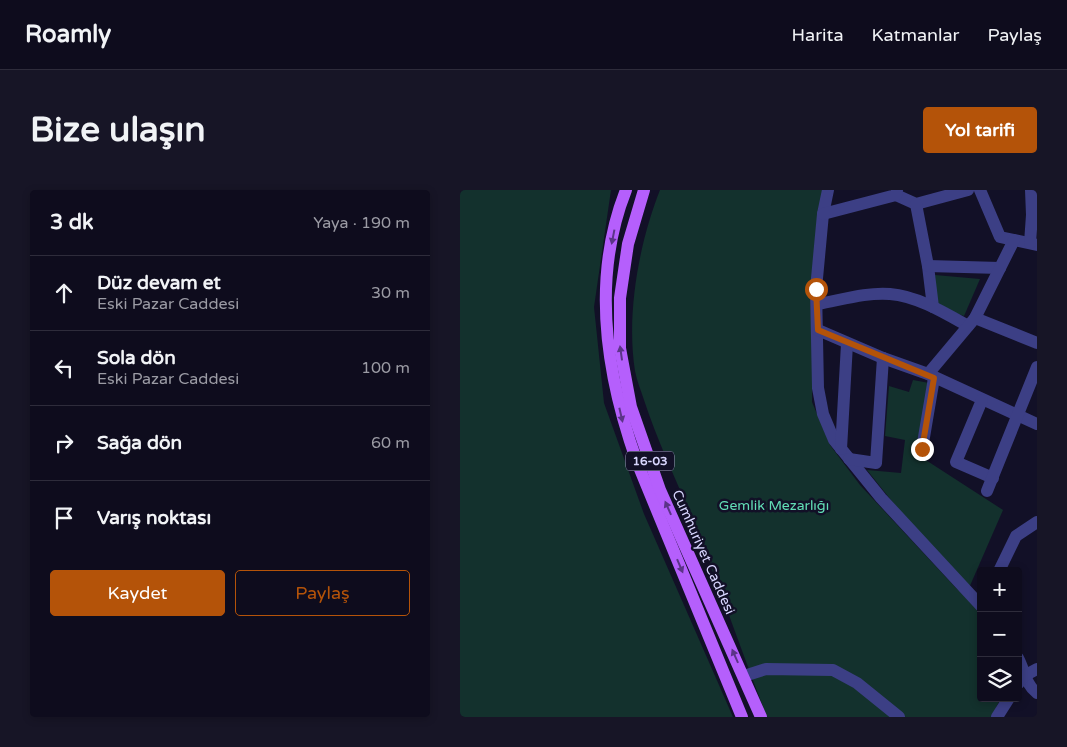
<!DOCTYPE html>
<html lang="tr">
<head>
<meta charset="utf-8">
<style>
	body { margin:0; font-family:"Varela Round",sans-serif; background:#171526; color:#f1f3f6 }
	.controls { position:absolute; right:15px; bottom:15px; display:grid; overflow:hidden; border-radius:5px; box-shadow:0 2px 8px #0003 }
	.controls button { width:45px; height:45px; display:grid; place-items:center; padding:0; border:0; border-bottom:1px solid #2e2c3b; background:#0e0c1d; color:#f1f3f6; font:25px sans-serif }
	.stop { position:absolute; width:15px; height:15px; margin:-11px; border:4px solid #b45309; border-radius:50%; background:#fff }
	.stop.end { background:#b45309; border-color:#fff; box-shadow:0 1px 5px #0008 }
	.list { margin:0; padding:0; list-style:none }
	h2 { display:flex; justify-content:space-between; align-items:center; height:65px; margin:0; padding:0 20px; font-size:21px }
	h2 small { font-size:16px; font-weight:400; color:#9b9ba4 }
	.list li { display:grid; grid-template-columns:32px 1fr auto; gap:15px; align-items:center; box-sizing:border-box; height:75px; padding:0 20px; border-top:1px solid #2e2c3b }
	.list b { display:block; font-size:19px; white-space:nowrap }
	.list p { margin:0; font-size:16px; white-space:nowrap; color:#9b9ba4 }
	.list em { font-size:16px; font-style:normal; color:#9b9ba4 }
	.actions { display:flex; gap:10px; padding:15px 20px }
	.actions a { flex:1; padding:11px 0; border:1px solid #b45309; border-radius:5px; text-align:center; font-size:18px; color:#b45309 }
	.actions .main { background:#b45309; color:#fff }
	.icon { flex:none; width:28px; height:28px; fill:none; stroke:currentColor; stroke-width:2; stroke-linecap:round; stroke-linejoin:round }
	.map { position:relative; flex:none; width:577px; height:527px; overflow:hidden; border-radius:5px }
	header { display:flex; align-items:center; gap:30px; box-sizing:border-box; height:70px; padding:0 25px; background:#0e0c1d; border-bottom:1px solid #2e2c3b }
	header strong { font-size:24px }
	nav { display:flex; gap:28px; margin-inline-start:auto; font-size:18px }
	.intro { display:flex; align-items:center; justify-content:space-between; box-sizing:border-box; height:120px; padding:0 30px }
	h1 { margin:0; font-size:35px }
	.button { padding:12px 22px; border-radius:5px; background:#b45309; color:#fff; font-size:18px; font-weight:700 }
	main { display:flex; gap:30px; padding:0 30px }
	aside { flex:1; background:#0e0c1d; border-radius:5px; box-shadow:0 2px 8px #0003 }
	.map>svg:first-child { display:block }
	.green { fill:#13312d }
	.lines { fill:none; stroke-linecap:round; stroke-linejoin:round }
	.minor { stroke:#3c3f85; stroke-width:12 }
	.major { stroke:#b55ffc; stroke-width:12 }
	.oneway { fill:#5b3487 }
	.route { stroke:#b45309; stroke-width:6 }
	.labels { text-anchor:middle; stroke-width:5; stroke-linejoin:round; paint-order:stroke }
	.shield { fill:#121027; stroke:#9d9bbe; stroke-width:1 }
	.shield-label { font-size:12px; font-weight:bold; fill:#d8d6fe }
	.park-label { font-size:14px; fill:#62deb6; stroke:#121027 }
	.street-label { font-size:14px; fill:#d8d6fe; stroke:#121027 }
</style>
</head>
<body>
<header>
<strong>Roamly</strong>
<nav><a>Harita</a><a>Katmanlar</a><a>Paylaş</a></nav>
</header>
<div class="intro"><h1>Bize ulaşın</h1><a class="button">Yol tarifi</a></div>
<main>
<aside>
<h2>3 dk<small>Yaya · 190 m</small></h2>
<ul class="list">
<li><svg class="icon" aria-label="ahead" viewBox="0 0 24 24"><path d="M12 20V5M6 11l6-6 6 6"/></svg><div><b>Düz devam et</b><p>Eski Pazar Caddesi</p></div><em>30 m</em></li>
<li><svg class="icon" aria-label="left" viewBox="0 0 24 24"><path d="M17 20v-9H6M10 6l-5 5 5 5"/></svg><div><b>Sola dön</b><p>Eski Pazar Caddesi</p></div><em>100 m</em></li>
<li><svg class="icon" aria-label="right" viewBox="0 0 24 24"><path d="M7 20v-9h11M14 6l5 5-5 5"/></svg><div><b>Sağa dön</b></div><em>60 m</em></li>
<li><svg class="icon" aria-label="arrive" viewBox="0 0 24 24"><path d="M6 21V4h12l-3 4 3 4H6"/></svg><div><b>Varış noktası</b></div></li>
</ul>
<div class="actions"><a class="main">Kaydet</a><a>Paylaş</a></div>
</aside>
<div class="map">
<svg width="577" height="527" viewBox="0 0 577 527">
	<rect width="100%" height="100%" fill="#121027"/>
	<!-- green -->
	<g class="green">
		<path d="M 0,0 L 151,0 L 134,117 L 144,213 L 184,324 L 273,527 L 0,527 Z"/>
		<path d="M 200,0 L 363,0 L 353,135 L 352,212 L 370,255 L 400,295 L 496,398 L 521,420 L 521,508 L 541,508 L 531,527 L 307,527 C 281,460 258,392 231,326 C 215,287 197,250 184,210 C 181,201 177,191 175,181 C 166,124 179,53 200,0 Z"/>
		<path d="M 475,85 L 520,89 L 504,126 L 476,116 Z"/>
		<path d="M 453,190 L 469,193 L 458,265 L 543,320 L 509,398 L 451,335 L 407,280 L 441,283 L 445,250 L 425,246 L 429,196 L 449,202 Z"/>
	</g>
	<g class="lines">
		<!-- minor -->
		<g class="minor">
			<path d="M 368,0 L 363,24 L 356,99 L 358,198 L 363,224 L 374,250 L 421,308 L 521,416"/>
			<path d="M 520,0 L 540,47 L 577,55"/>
			<path d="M 436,5 L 456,14 L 508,0"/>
			<path d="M 456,14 L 468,76 L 473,117"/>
			<path d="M 363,24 L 436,5 L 437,0"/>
			<path d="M 570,53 L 572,25 L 571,0"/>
			<path d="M 468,76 L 540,78"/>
			<path d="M 358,114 C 381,110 407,102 430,104 C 457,106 485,123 508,136"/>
			<path d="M 515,128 L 577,153"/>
			<path d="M 358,140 L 423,168 L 468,184 L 577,234"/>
			<path d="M 468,184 L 515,128 L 554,50"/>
			<path d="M 522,210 L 496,272 L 533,288"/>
			<path d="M 381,259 L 387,154"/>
			<path d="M 462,259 L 474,188"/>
			<path d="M 389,269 L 416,273 L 423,168"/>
			<path d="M 527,301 L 577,177"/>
			<path d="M 539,381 L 556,346 L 577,332"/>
			<path d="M 558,468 C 565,481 565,494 577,503"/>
			<path d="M 284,486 L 306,479 L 373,480 L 397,493 L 439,527"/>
			<path d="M 558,494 L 564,486 L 577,479"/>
			<path d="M 537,527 L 549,508"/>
		</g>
		<!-- major -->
		<g class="major">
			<path d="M 166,0 C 131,88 146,185 177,272 L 282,527"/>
			<path d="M 184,0 L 168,54 L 160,108 L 160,158 L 171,217 L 200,300 L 301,527"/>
		</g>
	</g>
	<!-- one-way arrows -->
	<defs><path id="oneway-solid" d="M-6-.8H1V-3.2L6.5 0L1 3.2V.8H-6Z" transform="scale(1.25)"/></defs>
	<g class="oneway">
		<use href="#oneway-solid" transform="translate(153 47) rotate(101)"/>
		<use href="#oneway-solid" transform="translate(161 163) rotate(-98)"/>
		<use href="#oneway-solid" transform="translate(161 225) rotate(77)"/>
		<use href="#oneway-solid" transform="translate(208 318) rotate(-114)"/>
		<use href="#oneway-solid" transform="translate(220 376) rotate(67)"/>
		<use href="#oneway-solid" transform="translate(275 466) rotate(-114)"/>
	</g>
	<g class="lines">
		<!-- route -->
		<path class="route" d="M 356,99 L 358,140 L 474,188 L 462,259"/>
	</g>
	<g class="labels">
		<!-- shield labels -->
		<rect class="shield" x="166" y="261.5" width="48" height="19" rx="4"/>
		<g class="shield-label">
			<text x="190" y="275">16-03</text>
		</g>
		<!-- park labels -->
		<g class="park-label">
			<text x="314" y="320">Gemlik Mezarlığı</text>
		</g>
		<!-- street labels -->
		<g class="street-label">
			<text transform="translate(244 362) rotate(66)" y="5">Cumhuriyet Caddesi</text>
		</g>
	</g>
</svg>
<div class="controls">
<button>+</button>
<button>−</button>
<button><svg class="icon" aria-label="layers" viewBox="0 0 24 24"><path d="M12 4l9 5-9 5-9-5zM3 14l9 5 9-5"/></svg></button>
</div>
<div class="stop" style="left:356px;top:99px"></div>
<div class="stop end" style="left:462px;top:259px"></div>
</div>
</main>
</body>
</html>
